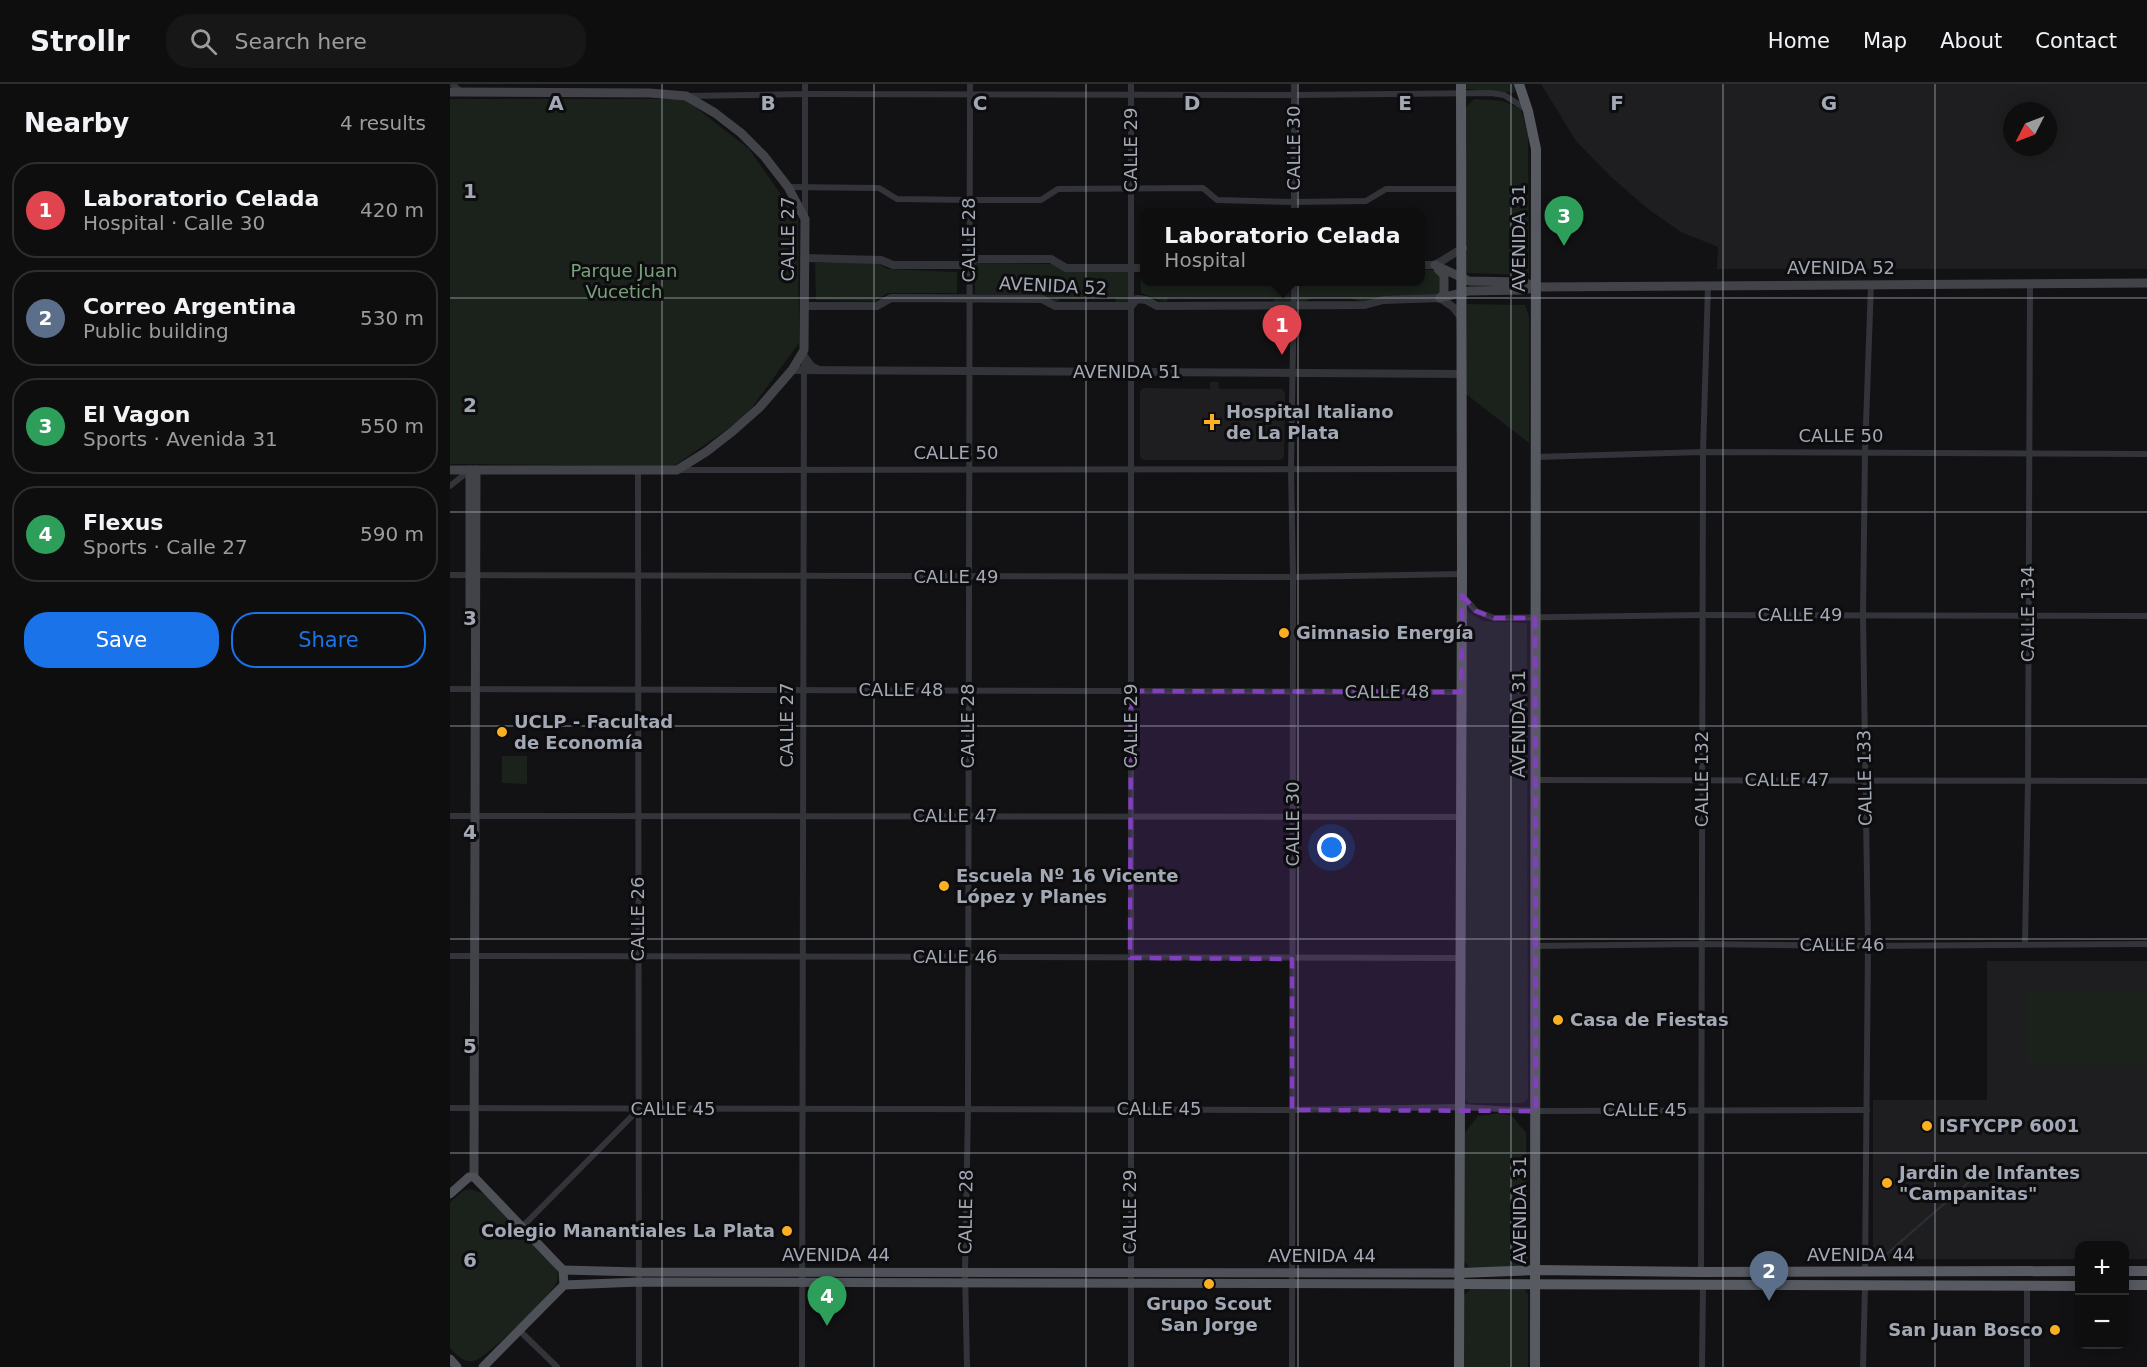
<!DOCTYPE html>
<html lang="en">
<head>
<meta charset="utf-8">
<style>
	body { margin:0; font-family:"DejaVu Sans",sans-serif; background:#171718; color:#f1f3f6 }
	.controls { position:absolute; right:18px; bottom:18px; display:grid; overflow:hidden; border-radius:12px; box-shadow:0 3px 15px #0003 }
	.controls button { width:54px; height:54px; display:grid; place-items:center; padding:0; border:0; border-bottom:2px solid #2e2e2f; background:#0e0e0f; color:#f1f3f6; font:30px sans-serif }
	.compass { position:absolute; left:1553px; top:18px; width:54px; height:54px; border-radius:50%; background:#0e0e0f; box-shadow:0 3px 15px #0003; rotate:228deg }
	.you { position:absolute; left:882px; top:764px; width:21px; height:21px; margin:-15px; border:4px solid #fff; border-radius:50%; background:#1a73e8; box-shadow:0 0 0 9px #1a73e833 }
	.badge { display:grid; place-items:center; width:39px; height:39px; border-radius:50%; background:#1a73e8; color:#fff; font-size:20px; font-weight:700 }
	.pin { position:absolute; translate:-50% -50px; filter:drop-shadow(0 2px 3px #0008) }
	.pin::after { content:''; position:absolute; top:32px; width:21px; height:18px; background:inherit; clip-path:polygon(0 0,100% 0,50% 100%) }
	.popup { position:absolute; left:690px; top:124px; width:285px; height:78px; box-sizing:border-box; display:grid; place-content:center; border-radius:12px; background:#0e0e0f; filter:drop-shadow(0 2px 4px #0005); font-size:20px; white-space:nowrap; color:#9b9c9e }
	.popup b { font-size:22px; color:#f1f3f6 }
	.popup::after { content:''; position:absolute; left:50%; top:100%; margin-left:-12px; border:12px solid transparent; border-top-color:#0e0e0f }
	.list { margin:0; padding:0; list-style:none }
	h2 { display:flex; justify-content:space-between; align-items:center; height:78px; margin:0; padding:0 24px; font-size:26px }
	h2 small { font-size:20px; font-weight:400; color:#9b9c9e }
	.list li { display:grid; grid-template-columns:39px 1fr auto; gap:18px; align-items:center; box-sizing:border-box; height:96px; margin:0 12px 12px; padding:0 12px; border:2px solid #2e2e2f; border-radius:24px }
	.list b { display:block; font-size:22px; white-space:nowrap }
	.list p { margin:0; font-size:20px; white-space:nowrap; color:#9b9c9e }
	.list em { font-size:20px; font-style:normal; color:#9b9c9e }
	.actions { display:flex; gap:12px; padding:18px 24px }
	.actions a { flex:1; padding:14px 0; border:2px solid #1a73e8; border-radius:24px; text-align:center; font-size:21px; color:#1a73e8 }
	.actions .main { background:#1a73e8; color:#fff }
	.icon { flex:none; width:33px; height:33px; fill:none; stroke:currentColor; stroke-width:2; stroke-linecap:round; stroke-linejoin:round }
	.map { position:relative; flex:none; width:1697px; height:1283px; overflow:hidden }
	header { display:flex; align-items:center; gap:36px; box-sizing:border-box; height:84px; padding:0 30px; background:#0e0e0f; border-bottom:2px solid #2e2e2f }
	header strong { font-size:28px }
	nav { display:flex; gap:33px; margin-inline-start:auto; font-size:21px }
	.search { width:420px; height:54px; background:#171718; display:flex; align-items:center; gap:15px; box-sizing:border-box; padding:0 21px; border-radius:24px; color:#9b9c9e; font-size:22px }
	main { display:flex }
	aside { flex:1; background:#0e0e0f }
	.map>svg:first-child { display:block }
	.built { fill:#1e1e21; fill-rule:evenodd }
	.green { fill:#1a221b }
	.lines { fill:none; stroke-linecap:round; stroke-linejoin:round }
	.stream { stroke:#283138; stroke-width:2 }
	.minor { stroke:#333439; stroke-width:6 }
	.tertiary { stroke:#333439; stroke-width:8 }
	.secondary { stroke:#414349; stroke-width:9 }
	.primary { stroke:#4f5158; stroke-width:9 }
	.trunk { stroke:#575a61; stroke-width:10 }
	.marked { fill:#813fbe; fill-opacity:0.2; stroke:#813fbe; stroke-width:4.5; stroke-dasharray:12 8; stroke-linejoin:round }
	.grid { fill:none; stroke:#a3a8b5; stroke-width:1.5; stroke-opacity:0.55 }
	.poi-dot { fill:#fbaf22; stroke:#0d0d0f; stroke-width:2 }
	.labels { text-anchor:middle; stroke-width:6; stroke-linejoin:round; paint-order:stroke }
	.street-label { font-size:18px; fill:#a3a8b5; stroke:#0d0d0f }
	.park-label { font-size:18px; fill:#78a17a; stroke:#0d0d0f }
	.poi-label { font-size:18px; font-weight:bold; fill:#a3a8b5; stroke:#0d0d0f; text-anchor:start }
	.grid-label { font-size:20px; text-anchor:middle; font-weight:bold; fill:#a3a8b5; stroke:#0d0d0f; stroke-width:6; stroke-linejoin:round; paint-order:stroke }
</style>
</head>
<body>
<header>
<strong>Strollr</strong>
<div class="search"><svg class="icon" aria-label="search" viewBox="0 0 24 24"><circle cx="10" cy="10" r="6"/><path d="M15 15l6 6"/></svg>Search here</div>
<nav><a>Home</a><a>Map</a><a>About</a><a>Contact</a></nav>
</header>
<main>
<aside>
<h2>Nearby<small>4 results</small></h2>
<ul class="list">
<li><span class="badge" style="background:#e0444e">1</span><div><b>Laboratorio Celada</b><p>Hospital · Calle 30</p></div><em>420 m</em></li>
<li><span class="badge" style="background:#5c6f8a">2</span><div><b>Correo Argentina</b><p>Public building</p></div><em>530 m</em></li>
<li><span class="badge" style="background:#2e9e5b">3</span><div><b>El Vagon</b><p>Sports · Avenida 31</p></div><em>550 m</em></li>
<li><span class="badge" style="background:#2e9e5b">4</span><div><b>Flexus</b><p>Sports · Calle 27</p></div><em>590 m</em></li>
</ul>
<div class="actions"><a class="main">Save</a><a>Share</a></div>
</aside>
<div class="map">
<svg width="1697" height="1283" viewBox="0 0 1697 1283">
	<rect width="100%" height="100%" fill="#121214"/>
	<!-- built -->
	<g class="built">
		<path d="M 1091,0 L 1697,0 L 1697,185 L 1267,185 L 1268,163 L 1231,148 L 1198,125 L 1161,93 L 1126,57 ZM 1562,27 L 1598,27 L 1598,63 L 1562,63 Z"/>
		<path d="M 760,298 L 768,298 L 769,305 L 832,305 L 835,309 L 834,373 L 831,376 L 693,376 L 690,373 L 690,307 L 693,304 L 760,305 Z"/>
		<path d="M 1537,877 L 1697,877 L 1697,1175 L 1675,1175 L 1674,1162 L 1630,1162 L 1629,1175 L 1423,1175 L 1423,1016 L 1537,1016 Z"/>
	</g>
	<!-- green -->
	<g class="green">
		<path d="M 1016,0 L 1064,0 L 1065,9 L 1016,5 Z"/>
		<path d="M 0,15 L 235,15 L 299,65 L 348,135 L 349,259 L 295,333 L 224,382 L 0,380 Z"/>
		<path d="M 1024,15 L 1053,17 L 1071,25 L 1078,50 L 1079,191 L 1017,189 L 1015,24 Z"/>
		<path d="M 426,178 L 437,185 L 507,188 L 507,209 L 438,209 L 424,217 L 366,216 L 365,179 Z"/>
		<path d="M 524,179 L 604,180 L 618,187 L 678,188 L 680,217 L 666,218 L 665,214 L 610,215 L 607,218 L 597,216 L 588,211 L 525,210 Z"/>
		<path d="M 970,186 L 987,186 L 990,191 L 990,210 L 925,214 L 913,218 L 900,214 L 860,214 L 856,218 L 849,218 L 848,198 L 970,198 Z"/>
		<path d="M 690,187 L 694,187 L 694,198 L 839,198 L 840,218 L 823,218 L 825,213 L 719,213 L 716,218 C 707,216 700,212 691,209 Z"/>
		<path d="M 1017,220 L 1075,221 L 1079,233 L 1079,359 L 1016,310 Z"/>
		<path d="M 1015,526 L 1033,537 L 1077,539 L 1078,1014 L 1073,1019 L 1019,1019 L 1015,1015 Z"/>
		<path d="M 52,672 L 77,672 L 77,700 L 52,699 Z"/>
		<path d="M 1576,906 L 1697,906 L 1697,979 L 1577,979 Z"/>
		<path d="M 1050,1029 L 1062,1032 L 1076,1049 L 1078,1177 L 1073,1183 L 1019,1183 L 1014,1177 L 1013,1051 L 1028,1032 Z"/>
		<path d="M 19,1105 L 33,1109 L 105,1182 C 108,1188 109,1194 106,1200 C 100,1212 34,1276 24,1277 C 13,1279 7,1271 0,1264 L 0,1118 L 13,1107 Z"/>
		<path d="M 1021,1205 L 1074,1205 L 1078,1210 L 1078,1283 L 1013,1283 L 1014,1211 Z"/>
	</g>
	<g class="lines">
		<!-- stream -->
		<path class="stream" d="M 1431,1175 L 1527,1091"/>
		<!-- minor -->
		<g class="minor">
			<path d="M 2,0 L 12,8"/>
			<path d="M 355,0 L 355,131"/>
			<path d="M 238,12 L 355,10 L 844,11 L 1041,9 L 1054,11 L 1076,25"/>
			<path d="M 338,103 L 429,104 L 447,115 L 519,116 L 591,116 L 608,105 L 753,104 L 767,116 L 844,118 L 916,117 L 936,105 L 1012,105"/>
			<path d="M 844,128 L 844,0"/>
			<path d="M 1086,373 L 1253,368 L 1697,370"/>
			<path d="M 188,386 L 189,1283"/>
			<path d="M 230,386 L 1012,385"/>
			<path d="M 0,402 L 20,386"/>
			<path d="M 0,491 L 843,493 L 1012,490"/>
			<path d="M 1012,511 L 1026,527 L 1044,534 L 1252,531 L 1697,532"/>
			<path d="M 0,605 L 1011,608"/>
			<path d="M 1086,696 L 1697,697"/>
			<path d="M 0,732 L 1011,733"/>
			<path d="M 1575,860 L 1578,697 L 1580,200"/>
			<path d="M 1086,862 L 1252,860 L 1418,862 L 1697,860"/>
			<path d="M 0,872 L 1010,874"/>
			<path d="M 0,1024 L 842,1026 L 1010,1023 L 1086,1027 L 1417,1026"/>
			<path d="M 73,1142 L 189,1025"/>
			<path d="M 1415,1187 L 1418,862 L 1413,531 L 1415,368 L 1421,200"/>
			<path d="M 1251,1188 L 1253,368 L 1258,202"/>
			<path d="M 70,1247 L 107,1283"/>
			<path d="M 352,1283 L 354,273"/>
			<path d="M 517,1283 L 515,1188 L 518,1025 L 520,0"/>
			<path d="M 681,1283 L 681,0"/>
			<path d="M 842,1283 L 843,493 L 841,385 L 844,198"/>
			<path d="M 1252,1283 L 1253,1200"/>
			<path d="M 1413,1283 L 1415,1202"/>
			<path d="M 1577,1283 L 1577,1202"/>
		</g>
		<!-- tertiary -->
		<g class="tertiary">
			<path d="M 354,174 L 431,176 L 443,181 L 519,181 L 525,175 L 601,175 L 616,184 L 694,184"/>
			<path d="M 970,181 L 985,181 L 1013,164"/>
			<path d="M 354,222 L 427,222 L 441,214 L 592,215 L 605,222 L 681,222 L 687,215 L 696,216 L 707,222 L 915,221 L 933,216 L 990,214 L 1003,223 L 1011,233"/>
			<path d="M 354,272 L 361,282 L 367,285"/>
			<path d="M 342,286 L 1012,290"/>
		</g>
		<!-- secondary -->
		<g class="secondary">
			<path d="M 0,8 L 200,9 L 236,12 L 265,29 L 291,49 L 314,72 L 338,103 L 355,135 L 354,266 L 342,286 L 309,324 L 283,347 L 256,368 L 227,386 L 0,386"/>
			<path d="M 985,181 L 1019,197 L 1073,198 L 1086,203"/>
			<path d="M 988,185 L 994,191 L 994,210 L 990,214"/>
			<path d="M 990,214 L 1019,207 L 1073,206 L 1086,203 L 1697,199"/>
			<path d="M 20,386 L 20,525"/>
			<path d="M 24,1093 L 26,386"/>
		</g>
		<!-- primary -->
		<g class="primary">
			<path d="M 0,1110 L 19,1093 L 24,1093 L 113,1186 L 114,1201 L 33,1283"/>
			<path d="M 113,1186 L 189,1188 L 1009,1189"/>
			<path d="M 114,1201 L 189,1198 L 1009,1200"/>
			<path d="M 0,1275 L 7,1283"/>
		</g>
		<!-- trunk -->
		<g class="trunk">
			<path d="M 1069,0 L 1078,27 L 1086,65 L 1085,1283"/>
			<path d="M 1674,1187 L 1697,1187"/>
			<path d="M 1009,1189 L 1086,1186 L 1251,1188 L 1630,1187"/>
			<path d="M 1009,1200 L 1630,1202"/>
			<path d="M 1674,1201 L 1697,1201"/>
			<path d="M 1009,1283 L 1012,490 L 1011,0"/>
		</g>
	</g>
	<!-- marked area -->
	<path class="marked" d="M 1012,511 L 1026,527 L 1044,534 L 1085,534 L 1086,1027 L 842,1026 L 842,875 L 680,874 L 681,607 L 1011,608 Z"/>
	<!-- grid -->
	<path class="grid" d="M 212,0 L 212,1283M 424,0 L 424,1283M 636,0 L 636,1283M 848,0 L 848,1283M 1061,0 L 1061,1283M 1273,0 L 1273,1283M 1485,0 L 1485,1283M 0,214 L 1697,214M 0,428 L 1697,428M 0,642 L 1697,642M 0,855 L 1697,855M 0,1069 L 1697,1069"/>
	<!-- markers -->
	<g class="poi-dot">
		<path d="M759 329h6v6h6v6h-6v6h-6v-6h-6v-6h6z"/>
		<circle cx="834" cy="549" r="6"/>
		<circle cx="52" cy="648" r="6"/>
		<circle cx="494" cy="802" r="6"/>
		<circle cx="1108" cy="936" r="6"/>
		<circle cx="1477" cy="1042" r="6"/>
		<circle cx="1437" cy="1099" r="6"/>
		<circle cx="337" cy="1147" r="6"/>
		<circle cx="759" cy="1200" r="6"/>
		<circle cx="1605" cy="1246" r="6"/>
	</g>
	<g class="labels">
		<!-- street labels -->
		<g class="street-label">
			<text transform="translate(844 64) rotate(-90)" y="6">CALLE 30</text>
			<text transform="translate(681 66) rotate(-90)" y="6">CALLE 29</text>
			<text transform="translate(1069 154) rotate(-90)" y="6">AVENIDA 31</text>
			<text transform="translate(338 155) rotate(-90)" y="6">CALLE 27</text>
			<text transform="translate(519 156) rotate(-90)" y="6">CALLE 28</text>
			<text x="1391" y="190">AVENIDA 52</text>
			<text transform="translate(603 202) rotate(3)" y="6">AVENIDA 52</text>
			<text x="677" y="294">AVENIDA 51</text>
			<text x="1391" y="358">CALLE 50</text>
			<text x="506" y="375">CALLE 50</text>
			<text x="506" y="499">CALLE 49</text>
			<text transform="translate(1578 530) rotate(-90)" y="6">CALLE 134</text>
			<text x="1350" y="537">CALLE 49</text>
			<text x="451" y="612">CALLE 48</text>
			<text x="937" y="614">CALLE 48</text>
			<text transform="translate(1069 640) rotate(-90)" y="6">AVENIDA 31</text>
			<text transform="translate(337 641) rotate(-90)" y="6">CALLE 27</text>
			<text transform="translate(518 642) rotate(-90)" y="6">CALLE 28</text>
			<text transform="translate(681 642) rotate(-90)" y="6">CALLE 29</text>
			<text transform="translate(1415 694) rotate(-91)" y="6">CALLE 133</text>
			<text transform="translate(1252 695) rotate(-90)" y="6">CALLE 132</text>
			<text x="1337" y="702">CALLE 47</text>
			<text x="505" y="738">CALLE 47</text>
			<text transform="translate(843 740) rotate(-90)" y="6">CALLE 30</text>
			<text transform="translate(188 835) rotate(-90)" y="6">CALLE 26</text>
			<text x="1392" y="867">CALLE 46</text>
			<text x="505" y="879">CALLE 46</text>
			<text x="223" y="1031">CALLE 45</text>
			<text x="709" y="1031">CALLE 45</text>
			<text x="1195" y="1032">CALLE 45</text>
			<text transform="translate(1070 1126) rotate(-90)" y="6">AVENIDA 31</text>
			<text transform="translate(516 1128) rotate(-89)" y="6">CALLE 28</text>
			<text transform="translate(680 1128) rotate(-90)" y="6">CALLE 29</text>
			<text x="386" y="1177">AVENIDA 44</text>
			<text x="1411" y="1177">AVENIDA 44</text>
			<text x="872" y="1178">AVENIDA 44</text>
		</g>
		<!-- park labels -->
		<g class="park-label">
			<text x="174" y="193">Parque Juan<tspan x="174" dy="21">Vucetich</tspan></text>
		</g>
		<!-- poi labels -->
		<g class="poi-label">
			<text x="776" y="334">Hospital Italiano<tspan x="776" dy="21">de La Plata</tspan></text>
			<text x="846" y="555">Gimnasio Energía</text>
			<text x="64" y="644">UCLP - Facultad<tspan x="64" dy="21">de Economía</tspan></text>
			<text x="506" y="798">Escuela Nº 16 Vicente<tspan x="506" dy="21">López y Planes</tspan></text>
			<text x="1120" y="942">Casa de Fiestas</text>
			<text x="1489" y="1048">ISFYCPP 6001</text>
			<text x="1449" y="1095">Jardin de Infantes<tspan x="1449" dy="21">"Campanitas"</tspan></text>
			<text x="325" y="1153" text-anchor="end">Colegio Manantiales La Plata</text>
			<text x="759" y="1226" text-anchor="middle">Grupo Scout<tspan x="759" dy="21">San Jorge</tspan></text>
			<text x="1593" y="1252" text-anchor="end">San Juan Bosco</text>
		</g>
	</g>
	<g class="grid-label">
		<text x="106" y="26">A</text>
		<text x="318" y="26">B</text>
		<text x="530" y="26">C</text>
		<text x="742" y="26">D</text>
		<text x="955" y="26">E</text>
		<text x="1167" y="26">F</text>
		<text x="1379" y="26">G</text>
		<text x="20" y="114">1</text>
		<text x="20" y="328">2</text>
		<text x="20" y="541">3</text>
		<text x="20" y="755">4</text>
		<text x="20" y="969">5</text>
		<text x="20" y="1183">6</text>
	</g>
</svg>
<div class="controls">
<button>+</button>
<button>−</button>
</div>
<svg class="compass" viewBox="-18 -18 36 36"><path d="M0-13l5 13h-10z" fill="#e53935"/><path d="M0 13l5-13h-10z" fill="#9b9c9e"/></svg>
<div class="you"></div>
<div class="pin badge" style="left:832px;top:271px;background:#e0444e">1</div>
<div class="popup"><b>Laboratorio Celada</b>Hospital</div>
<div class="pin badge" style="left:1319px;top:1217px;background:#5c6f8a">2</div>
<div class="pin badge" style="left:1114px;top:162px;background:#2e9e5b">3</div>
<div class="pin badge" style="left:377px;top:1242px;background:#2e9e5b">4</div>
</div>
</main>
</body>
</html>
